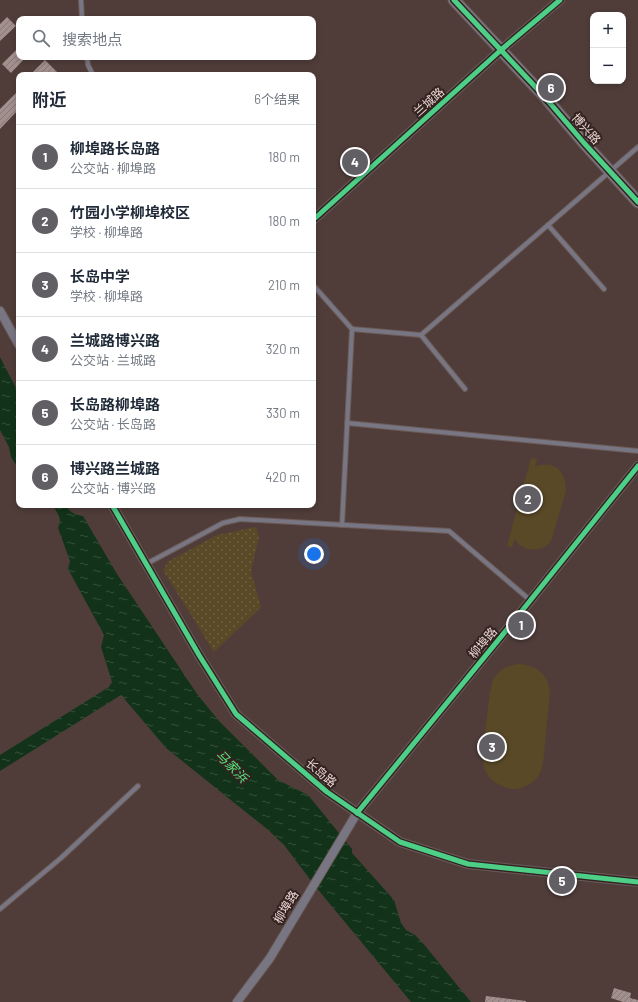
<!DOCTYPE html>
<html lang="zh">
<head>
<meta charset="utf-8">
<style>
	body { margin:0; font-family:Barlow,"Noto Sans SC",sans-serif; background:#f2f2f3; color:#1f2937 }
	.controls { position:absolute; right:12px; top:12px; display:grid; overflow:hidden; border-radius:8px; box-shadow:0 2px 6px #0003 }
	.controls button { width:36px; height:36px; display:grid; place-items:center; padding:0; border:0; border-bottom:1px solid #e0e1e3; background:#fff; color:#1f2937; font:20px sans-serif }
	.you { position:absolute; left:314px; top:554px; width:14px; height:14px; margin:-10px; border:3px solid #fff; border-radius:50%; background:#1a73e8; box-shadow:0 0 0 6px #1a73e833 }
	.badge { display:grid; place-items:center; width:26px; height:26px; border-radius:50%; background:#625f64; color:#fff; font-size:13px; font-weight:700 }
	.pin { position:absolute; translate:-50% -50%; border:2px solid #fff; box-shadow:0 1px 4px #0006 }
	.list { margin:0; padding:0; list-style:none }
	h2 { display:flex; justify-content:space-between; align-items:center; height:52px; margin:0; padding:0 16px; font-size:17px }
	h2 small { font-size:13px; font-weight:400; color:#747a83 }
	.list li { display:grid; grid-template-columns:26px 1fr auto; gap:12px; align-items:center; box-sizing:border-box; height:64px; padding:0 16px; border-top:1px solid #e0e1e3 }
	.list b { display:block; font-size:15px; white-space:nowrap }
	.list p { margin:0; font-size:13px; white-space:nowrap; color:#747a83 }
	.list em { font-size:13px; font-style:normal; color:#747a83 }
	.icon { flex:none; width:22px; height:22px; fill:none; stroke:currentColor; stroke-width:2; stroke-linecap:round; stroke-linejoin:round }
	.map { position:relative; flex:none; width:638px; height:1002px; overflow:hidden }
	.search { position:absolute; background:#fff; box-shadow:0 2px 6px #0003; left:16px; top:16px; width:300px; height:44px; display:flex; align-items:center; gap:10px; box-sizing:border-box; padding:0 14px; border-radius:8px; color:#747a83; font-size:15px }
	.panel { position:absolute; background:#fff; box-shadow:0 2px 6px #0003; left:16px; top:72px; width:300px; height:436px; border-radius:8px }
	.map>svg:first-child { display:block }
	.grass { fill:#594927 }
	.park { fill:url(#park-dots) }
	.water { fill:url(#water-ripples) }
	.building { fill:url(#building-hatch) }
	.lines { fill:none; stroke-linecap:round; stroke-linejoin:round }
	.lane-casing { stroke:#6a5a57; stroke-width:6 }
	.street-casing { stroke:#6a5a57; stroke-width:10 }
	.secondary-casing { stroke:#6a5a57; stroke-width:13 }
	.lane { stroke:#797683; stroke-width:4 }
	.street { stroke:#797683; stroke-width:8 }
	.secondary { stroke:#7b7681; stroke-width:11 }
	.cycleway-casing { stroke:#332320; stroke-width:8 }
	.cycleway { stroke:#4dcf88; stroke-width:5 }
	.labels { text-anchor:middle; stroke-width:4; stroke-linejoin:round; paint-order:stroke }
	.street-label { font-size:12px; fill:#ebd5d1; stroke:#332320 }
	.water-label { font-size:13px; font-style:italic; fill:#55e97d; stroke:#332320 }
</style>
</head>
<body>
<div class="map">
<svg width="638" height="1002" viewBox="0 0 638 1002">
	<defs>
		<pattern id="park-dots" width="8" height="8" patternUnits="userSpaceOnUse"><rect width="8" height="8" fill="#594927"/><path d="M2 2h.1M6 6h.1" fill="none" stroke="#716245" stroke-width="1.8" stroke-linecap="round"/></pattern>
		<pattern id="water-ripples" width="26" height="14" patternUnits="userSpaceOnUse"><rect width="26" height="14" fill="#123319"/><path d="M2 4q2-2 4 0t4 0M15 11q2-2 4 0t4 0" fill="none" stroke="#355039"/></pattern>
		<pattern id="building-hatch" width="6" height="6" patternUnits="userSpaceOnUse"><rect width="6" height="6" fill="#a2908f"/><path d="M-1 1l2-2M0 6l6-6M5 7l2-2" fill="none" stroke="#867877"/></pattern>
	</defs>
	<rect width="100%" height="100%" fill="#503d3a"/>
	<!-- grass -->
	<g class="grass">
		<path d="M 531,458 L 537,459 L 535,467 C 555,459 566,472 566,491 L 551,541 C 542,553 522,553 515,539 L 512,547 L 507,546 Z"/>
		<path d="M 518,664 C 537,665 549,674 550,694 C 548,710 547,726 545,743 C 544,752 544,764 540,773 C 536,782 525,788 515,789 C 509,789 503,787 498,784 C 475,772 484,743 486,723 C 488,709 489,696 492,683 C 497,671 505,666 518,664 Z"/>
	</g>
	<!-- park -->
	<path class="park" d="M 256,527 L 259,536 L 251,571 L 261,607 L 214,652 L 163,570 L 169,561 L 217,535 Z"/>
	<!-- water -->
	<g class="water">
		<path d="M 0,357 L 19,394 L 19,469 L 11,457 L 9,447 L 0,430 Z"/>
		<path d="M 53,505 L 65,505 C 70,512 74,515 83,516 L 117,574 L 197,694 L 219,721 L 278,780 L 308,795 L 352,849 L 352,853 L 394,900 L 401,923 L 406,930 L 415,935 L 422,942 L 471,1002 L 411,1002 L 315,886 L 284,845 L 267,829 L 166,748 L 121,695 L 0,771 L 0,755 L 109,687 L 112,682 L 101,647 L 104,635 L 68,569 L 70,561 L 58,528 L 60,521 L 59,516 Z"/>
	</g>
	<!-- building -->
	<g class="building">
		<path d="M 7,17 L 16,26 L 0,41 L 0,24 Z"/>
		<path d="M 19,47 L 19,57 L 26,57 L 11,73 L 2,64 Z"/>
		<path d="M 45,60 L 57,72 L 54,75 L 30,75 Z"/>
		<path d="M 16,93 L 19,96 L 19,109 L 0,129 L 0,109 Z"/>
		<path d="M 614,988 L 631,993 L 630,998 L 638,1000 L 638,1002 L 623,1002 L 611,998 Z"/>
		<path d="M 486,996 L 526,1001 L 526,1002 L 485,1002 Z"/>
	</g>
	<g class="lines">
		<defs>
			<g id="lane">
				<path d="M 81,0 L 82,19"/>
				<path d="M 87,57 L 88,65 L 93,75"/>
				<path d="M 548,225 L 604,289"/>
				<path d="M 313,285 L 352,329 L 342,525"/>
				<path d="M 352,329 L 421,335 L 638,147"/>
				<path d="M 421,335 L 465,389"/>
				<path d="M 347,423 L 638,451"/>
				<path d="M 146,564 L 223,523 L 240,519 L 449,531 L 530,600"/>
				<path d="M 0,909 L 61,858 L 138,786"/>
			</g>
			<g id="street">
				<path d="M 313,220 L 501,50 L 560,0"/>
				<path d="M 0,311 L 19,345"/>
				<path d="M 112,505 L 199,655 L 236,714 L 327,792 L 400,842 L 468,864 L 638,882"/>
				<path d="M 237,1002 L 270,958 L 357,813 L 513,622 L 638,466"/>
			</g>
			<path id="secondary" d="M 454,0 L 543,95 L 584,143 L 638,202"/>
		</defs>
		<!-- lane casing -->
		<use href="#lane" class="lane-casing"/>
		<!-- street casing -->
		<use href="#street" class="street-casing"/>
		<!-- secondary casing -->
		<use href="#secondary" class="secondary-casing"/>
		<!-- lane -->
		<use href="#lane" class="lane"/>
		<!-- street -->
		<use href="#street" class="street"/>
		<!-- secondary -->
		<use href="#secondary" class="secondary"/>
		<defs>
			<g id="cycleway">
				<path d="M 454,0 L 543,95 L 584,143 L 638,202"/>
				<path d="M 313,220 L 501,50 L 560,0"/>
				<path d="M 112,505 L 199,655 L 236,714 L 327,792 L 400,842 L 468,864 L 638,882"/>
				<path d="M 357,813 L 513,622 L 638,466"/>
			</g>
		</defs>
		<!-- cycleway casing -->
		<use href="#cycleway" class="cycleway-casing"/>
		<!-- cycleway -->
		<use href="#cycleway" class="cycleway"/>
	</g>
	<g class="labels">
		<!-- street labels -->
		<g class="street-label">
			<text transform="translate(429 102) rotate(-42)" y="4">兰城路</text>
			<text transform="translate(586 129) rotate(48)" y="4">博兴路</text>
			<text transform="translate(483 643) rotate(-50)" y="4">柳埠路</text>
			<text transform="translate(321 773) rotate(40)" y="4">长岛路</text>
			<text transform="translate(286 907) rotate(-59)" y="4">柳埠路</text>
		</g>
		<!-- water labels -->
		<g class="water-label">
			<text transform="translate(232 766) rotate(46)" y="5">马家浜</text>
		</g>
	</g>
</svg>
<div class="controls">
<button>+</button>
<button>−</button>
</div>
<div class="you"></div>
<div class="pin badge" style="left:521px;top:625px">1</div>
<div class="pin badge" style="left:528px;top:499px">2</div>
<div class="pin badge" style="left:492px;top:747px">3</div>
<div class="pin badge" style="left:355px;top:162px">4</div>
<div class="pin badge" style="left:562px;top:881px">5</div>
<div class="pin badge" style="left:551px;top:88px">6</div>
<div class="search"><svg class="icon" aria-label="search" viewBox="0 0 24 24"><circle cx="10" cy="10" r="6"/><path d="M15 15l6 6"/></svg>搜索地点</div>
<section class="panel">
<h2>附近<small>6个结果</small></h2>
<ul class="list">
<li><span class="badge">1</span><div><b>柳埠路长岛路</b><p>公交站 · 柳埠路</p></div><em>180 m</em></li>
<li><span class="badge">2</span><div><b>竹园小学柳埠校区</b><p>学校 · 柳埠路</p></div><em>180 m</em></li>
<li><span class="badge">3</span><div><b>长岛中学</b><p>学校 · 柳埠路</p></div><em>210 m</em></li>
<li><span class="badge">4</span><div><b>兰城路博兴路</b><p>公交站 · 兰城路</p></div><em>320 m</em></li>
<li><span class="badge">5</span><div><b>长岛路柳埠路</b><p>公交站 · 长岛路</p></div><em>330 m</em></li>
<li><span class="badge">6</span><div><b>博兴路兰城路</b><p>公交站 · 博兴路</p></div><em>420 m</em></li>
</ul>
</section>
</div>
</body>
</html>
